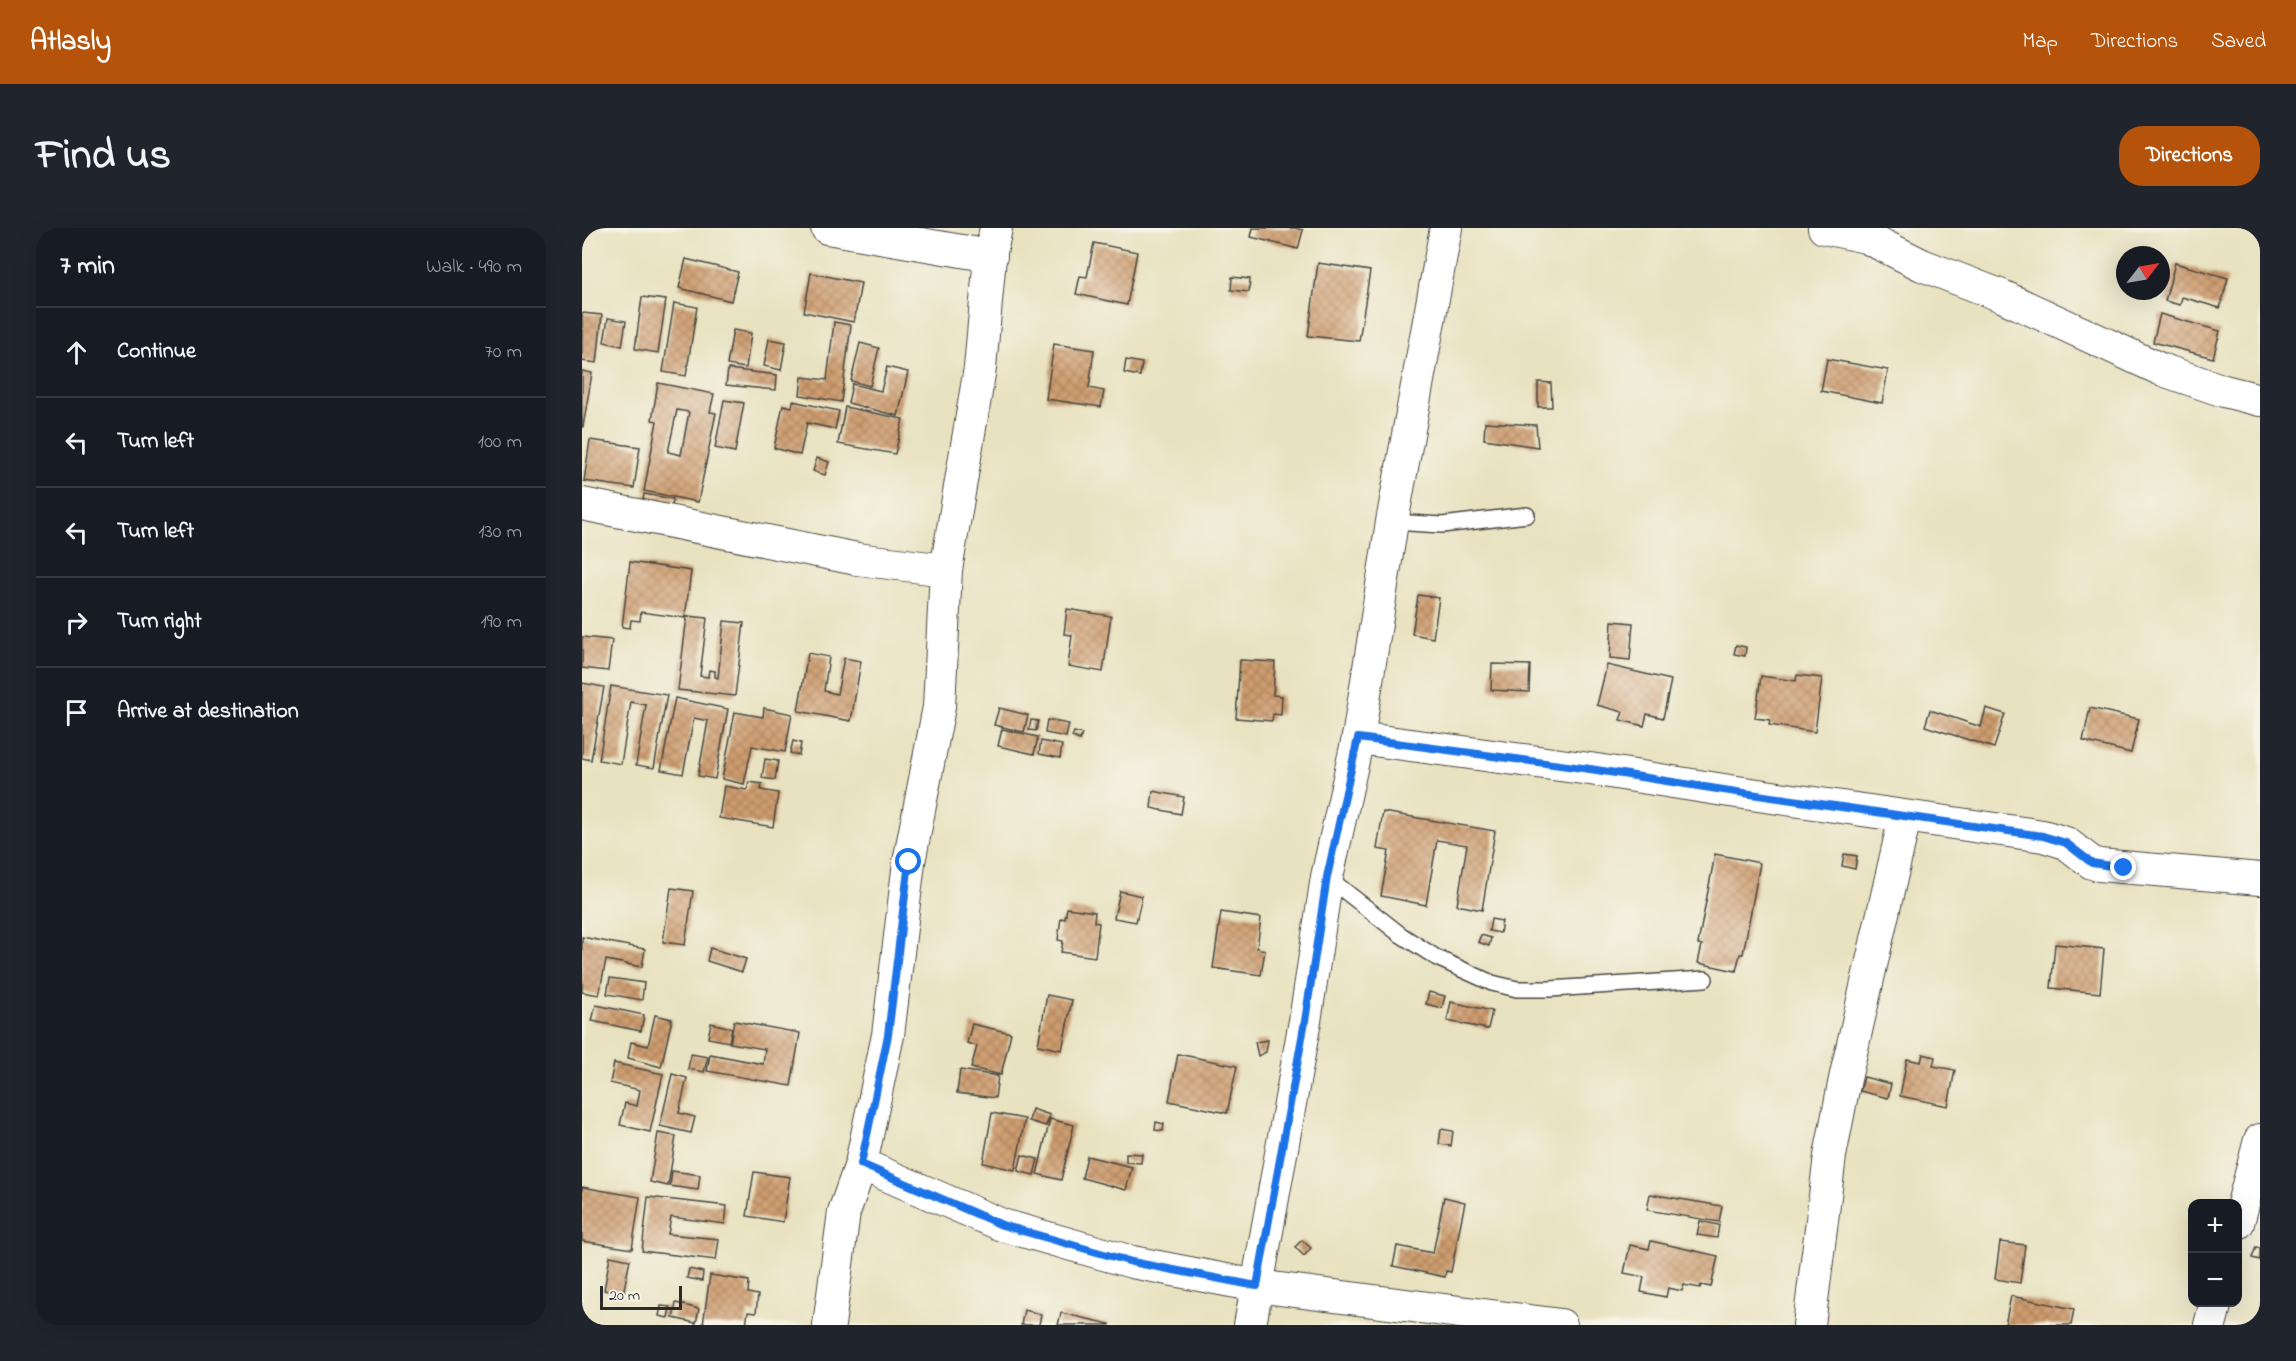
<!DOCTYPE html>
<html lang="en">
<head>
<meta charset="utf-8">
<style>
	body { margin:0; font-family:"Indie Flower",sans-serif; background:#20242c; color:#f1f3f6 }
	.controls { position:absolute; right:18px; bottom:18px; display:grid; overflow:hidden; border-radius:12px; box-shadow:0 6px 24px #0002 }
	.controls button { width:54px; height:54px; display:grid; place-items:center; padding:0; border:0; border-bottom:2px solid #363941; background:#171b24; color:#f1f3f6; font:30px sans-serif }
	.compass { position:absolute; left:1534px; top:18px; width:54px; height:54px; border-radius:50%; background:#171b24; box-shadow:0 6px 24px #0002; rotate:59deg }
	.scale { position:absolute; left:18px; bottom:15px; width:82px; box-sizing:border-box; padding-left:6px; border:3px solid #2b2b2b; border-top:0; font-size:16px; line-height:21px; white-space:nowrap; color:#2b2b2b; -webkit-text-stroke:4px #f7f3e8; paint-order:stroke }
	.stop { position:absolute; width:18px; height:18px; margin:-14px; border:4px solid #1a73e8; border-radius:50%; background:#fff }
	.stop.end { background:#1a73e8; border-color:#fff; box-shadow:0 2px 6px #0008 }
	.list { margin:0; padding:0; list-style:none }
	h2 { display:flex; justify-content:space-between; align-items:center; height:78px; margin:0; padding:0 24px; font-size:26px }
	h2 small { font-size:20px; font-weight:400; color:#9ea1a6 }
	.list li { display:grid; grid-template-columns:39px 1fr auto; gap:18px; align-items:center; box-sizing:border-box; height:90px; padding:0 24px; border-top:2px solid #363941 }
	.list b { display:block; font-size:22px; white-space:nowrap }
	.list em { font-size:20px; font-style:normal; color:#9ea1a6 }
	.icon { flex:none; width:33px; height:33px; fill:none; stroke:currentColor; stroke-width:2; stroke-linecap:round; stroke-linejoin:round }
	.map { position:relative; flex:none; width:1678px; height:1097px; overflow:hidden; border-radius:24px }
	header { display:flex; align-items:center; gap:36px; box-sizing:border-box; height:84px; padding:0 30px; background:#b45309; color:#fff }
	header strong { font-size:28px }
	nav { display:flex; gap:33px; margin-inline-start:auto; font-size:21px }
	.intro { display:flex; align-items:center; justify-content:space-between; box-sizing:border-box; height:144px; padding:0 36px }
	h1 { margin:0; font-size:42px }
	.button { padding:15px 27px; border-radius:24px; background:#b45309; color:#fff; font-size:21px; font-weight:700 }
	main { display:flex; gap:36px; padding:0 36px }
	aside { flex:1; background:#171b24; border-radius:24px; box-shadow:0 6px 24px #0002 }
	.map>svg:first-child { display:block }
	.building { fill:url(#building-cross-hatch); fill-rule:evenodd }
	.lines { fill:none; stroke-linecap:round; stroke-linejoin:round }
	.lane-casing { stroke:#474641; stroke-width:18 }
	.street-casing { stroke:#474641; stroke-width:34 }
	.lane { stroke:#fff; stroke-width:15 }
	.street { stroke:#fff; stroke-width:32 }
	.route { stroke:#1a73e8; stroke-width:8 }
</style>
</head>
<body>
<header>
<strong>Atlasly</strong>
<nav><a>Map</a><a>Directions</a><a>Saved</a></nav>
</header>
<div class="intro"><h1>Find us</h1><a class="button">Directions</a></div>
<main>
<aside>
<h2>7 min<small>Walk · 490 m</small></h2>
<ul class="list">
<li><svg class="icon" aria-label="ahead" viewBox="0 0 24 24"><path d="M12 20V5M6 11l6-6 6 6"/></svg><div><b>Continue</b></div><em>70 m</em></li>
<li><svg class="icon" aria-label="left" viewBox="0 0 24 24"><path d="M17 20v-9H6M10 6l-5 5 5 5"/></svg><div><b>Turn left</b></div><em>100 m</em></li>
<li><svg class="icon" aria-label="left" viewBox="0 0 24 24"><path d="M17 20v-9H6M10 6l-5 5 5 5"/></svg><div><b>Turn left</b></div><em>130 m</em></li>
<li><svg class="icon" aria-label="right" viewBox="0 0 24 24"><path d="M7 20v-9h11M14 6l5 5-5 5"/></svg><div><b>Turn right</b></div><em>190 m</em></li>
<li><svg class="icon" aria-label="arrive" viewBox="0 0 24 24"><path d="M6 21V4h12l-3 4 3 4H6"/></svg><div><b>Arrive at destination</b></div></li>
</ul>
</aside>
<div class="map">
<svg width="1678" height="1097" viewBox="0 0 1678 1097">
	<defs>
		<pattern id="building-cross-hatch" width="8" height="8" patternUnits="userSpaceOnUse" patternTransform="scale(1.5)"><rect width="8" height="8" fill="#cf9d6f"/><path d="M0 0l8 8M0 8l8-8" fill="none" stroke="#a8805b"/></pattern>
	</defs>
	<rect width="100%" height="100%" fill="#f7f3e8"/>
	<filter id="ink" filterUnits="userSpaceOnUse"><feTurbulence type="fractalNoise" baseFrequency=".0167" numOctaves="2"/><feDisplacementMap in="SourceGraphic" scale="12" xChannelSelector="R" yChannelSelector="G"/><feConvolveMatrix kernelMatrix="1 2 1 2 8 2 1 2 1" color-interpolation-filters="sRGB"/></filter>
	<filter id="wash" filterUnits="userSpaceOnUse"><feTurbulence type="fractalNoise" baseFrequency=".008" numOctaves="4" result="noise"/><feDisplacementMap in="SourceGraphic" scale="24" xChannelSelector="R" yChannelSelector="G"/><feGaussianBlur stdDeviation="1.35" result="paint"/><feColorMatrix in="noise" values="0 0 0 0 0 0 0 0 0 0 0 0 0 0 0 0 0 1.4 0 .05"/><feComposite in="paint" operator="in"/></filter>
	<g filter="url(#wash)">
		<rect width="100%" height="100%" fill="#e8e2c0"/>
		<g id="blocks">
			<!-- building -->
			<g class="building">
				<path d="M 671,0 L 713,0 L 721,2 L 716,21 L 669,9 Z"/>
				<path d="M 512,15 L 555,24 L 545,77 L 494,66 L 498,48 L 505,49 Z"/>
				<path d="M 104,31 L 156,44 L 149,73 L 97,60 Z"/>
				<path d="M 736,35 L 788,43 L 777,113 L 726,108 Z"/>
				<path d="M 1593,35 L 1646,50 L 1638,80 L 1600,69 L 1598,77 L 1583,73 Z"/>
				<path d="M 229,45 L 279,55 L 272,94 L 222,84 Z"/>
				<path d="M 650,49 L 668,51 L 667,64 L 649,62 Z"/>
				<path d="M 60,69 L 84,72 L 76,125 L 53,121 Z"/>
				<path d="M 92,75 L 115,79 L 104,148 L 81,144 Z"/>
				<path d="M 0,85 L 20,87 L 15,135 L 0,133 Z"/>
				<path d="M 1578,86 L 1638,103 L 1631,130 L 1571,114 Z"/>
				<path d="M 26,90 L 44,93 L 40,118 L 22,114 Z"/>
				<path d="M 252,94 L 269,97 L 259,174 L 218,167 L 220,149 L 245,152 Z"/>
				<path d="M 151,102 L 169,105 L 164,140 L 145,137 Z"/>
				<path d="M 187,111 L 204,114 L 199,142 L 182,138 Z"/>
				<path d="M 278,115 L 297,120 L 288,158 L 269,153 Z"/>
				<path d="M 472,116 L 512,122 L 507,160 L 522,163 L 519,179 L 464,171 Z"/>
				<path d="M 1245,131 L 1306,142 L 1300,175 L 1239,163 Z"/>
				<path d="M 544,132 L 560,135 L 558,148 L 542,145 Z"/>
				<path d="M 305,139 L 326,144 L 316,188 L 266,175 L 270,156 L 299,163 Z"/>
				<path d="M 146,141 L 195,147 L 194,162 L 144,157 Z"/>
				<path d="M 0,143 L 10,145 L 1,199 L 0,199 Z"/>
				<path d="M 956,154 L 969,155 L 970,179 L 956,179 Z"/>
				<path d="M 76,155 L 132,166 L 128,184 L 134,185 L 116,274 L 62,263 L 75,193 L 70,192 ZM 95,182 L 107,184 L 99,227 L 86,224 Z"/>
				<path d="M 142,172 L 162,175 L 153,224 L 133,220 Z"/>
				<path d="M 211,173 L 257,183 L 253,201 L 225,195 L 218,227 L 192,220 L 201,177 L 210,179 Z"/>
				<path d="M 263,179 L 321,191 L 313,226 L 256,216 Z"/>
				<path d="M 903,194 L 954,197 L 956,219 L 902,211 Z"/>
				<path d="M 8,212 L 58,219 L 52,260 L 2,253 Z"/>
				<path d="M 235,230 L 247,234 L 243,247 L 231,243 Z"/>
				<path d="M 62,266 L 91,271 L 89,285 L 60,280 Z"/>
				<path d="M 48,334 L 109,343 L 103,390 L 59,384 L 58,393 L 49,392 L 48,400 L 40,399 Z"/>
				<path d="M 836,367 L 857,370 L 851,410 L 830,406 Z"/>
				<path d="M 485,381 L 529,388 L 521,444 L 486,438 L 490,407 L 482,406 Z"/>
				<path d="M 105,388 L 125,390 L 118,448 L 126,449 L 127,442 L 133,443 L 133,449 L 136,450 L 142,393 L 162,395 L 153,468 L 96,462 Z"/>
				<path d="M 1030,393 L 1051,395 L 1048,432 L 1028,430 Z"/>
				<path d="M 0,409 L 30,412 L 26,443 L 0,440 Z"/>
				<path d="M 1154,417 L 1164,419 L 1163,428 L 1152,426 Z"/>
				<path d="M 226,425 L 247,429 L 242,463 L 255,466 L 262,430 L 279,433 L 269,493 L 216,483 Z"/>
				<path d="M 658,432 L 693,434 L 691,467 L 700,468 L 699,487 L 691,486 L 690,493 L 654,490 Z"/>
				<path d="M 910,436 L 948,437 L 947,464 L 909,462 Z"/>
				<path d="M 1025,437 L 1089,452 L 1081,490 L 1065,486 L 1062,498 L 1038,492 L 1041,484 L 1015,477 Z"/>
				<path d="M 1215,447 L 1240,450 L 1233,504 L 1187,497 L 1188,492 L 1173,490 L 1179,448 L 1214,453 Z"/>
				<path d="M 0,455 L 22,459 L 9,532 L 0,530 Z"/>
				<path d="M 29,458 L 85,467 L 72,540 L 54,537 L 64,477 L 49,474 L 39,536 L 17,532 Z"/>
				<path d="M 93,470 L 146,481 L 133,551 L 116,548 L 126,493 L 112,490 L 101,546 L 79,542 Z"/>
				<path d="M 182,480 L 210,486 L 203,524 L 170,518 L 162,556 L 140,551 L 153,484 L 181,489 Z"/>
				<path d="M 417,480 L 446,487 L 442,504 L 412,497 Z"/>
				<path d="M 1404,480 L 1423,486 L 1412,520 L 1343,498 L 1348,482 L 1399,499 Z"/>
				<path d="M 1508,480 L 1557,491 L 1549,525 L 1501,513 Z"/>
				<path d="M 449,492 L 456,493 L 454,503 L 447,502 Z"/>
				<path d="M 465,492 L 487,496 L 484,509 L 463,505 Z"/>
				<path d="M 420,501 L 456,509 L 452,526 L 416,518 Z"/>
				<path d="M 492,504 L 500,506 L 498,512 L 490,509 Z"/>
				<path d="M 211,513 L 219,515 L 217,527 L 208,525 Z"/>
				<path d="M 459,513 L 480,517 L 478,530 L 457,526 Z"/>
				<path d="M 183,531 L 196,533 L 193,552 L 180,550 Z"/>
				<path d="M 167,554 L 180,556 L 179,562 L 196,565 L 191,599 L 137,590 L 142,558 L 165,562 Z"/>
				<path d="M 571,563 L 602,569 L 599,586 L 569,580 Z"/>
				<path d="M 801,584 L 913,603 L 900,682 L 875,677 L 885,617 L 855,612 L 844,677 L 799,668 L 807,623 L 795,621 Z"/>
				<path d="M 1133,626 L 1178,635 L 1161,726 L 1158,726 L 1154,743 L 1116,735 L 1120,717 L 1116,716 Z"/>
				<path d="M 1262,626 L 1275,628 L 1273,641 L 1260,638 Z"/>
				<path d="M 89,660 L 111,663 L 103,717 L 81,714 Z"/>
				<path d="M 538,663 L 560,668 L 554,694 L 532,690 Z"/>
				<path d="M 485,680 L 513,684 L 512,694 L 517,695 L 513,729 L 479,724 L 481,713 L 476,712 L 479,690 L 483,691 Z"/>
				<path d="M 639,684 L 679,690 L 675,720 L 683,722 L 679,747 L 631,740 Z"/>
				<path d="M 909,691 L 920,693 L 918,705 L 907,703 Z"/>
				<path d="M 899,707 L 909,710 L 907,718 L 896,714 Z"/>
				<path d="M 0,709 L 63,721 L 60,739 L 24,732 L 17,767 L 0,764 Z"/>
				<path d="M 1473,716 L 1522,721 L 1518,765 L 1469,760 Z"/>
				<path d="M 128,720 L 164,731 L 160,744 L 125,733 Z"/>
				<path d="M 28,750 L 62,755 L 60,772 L 25,766 Z"/>
				<path d="M 847,764 L 863,768 L 860,780 L 844,776 Z"/>
				<path d="M 465,767 L 490,772 L 480,822 L 456,817 Z"/>
				<path d="M 869,774 L 910,783 L 906,801 L 865,793 Z"/>
				<path d="M 14,777 L 62,787 L 59,803 L 10,793 Z"/>
				<path d="M 73,787 L 90,791 L 79,839 L 46,830 L 49,814 L 66,818 Z"/>
				<path d="M 152,793 L 218,805 L 209,858 L 125,843 L 128,826 L 181,836 L 183,821 L 148,815 Z"/>
				<path d="M 129,795 L 150,800 L 147,814 L 126,810 Z"/>
				<path d="M 390,796 L 429,805 L 419,847 L 389,840 L 395,818 L 385,815 Z"/>
				<path d="M 686,812 L 684,824 L 676,828 L 673,814 Z"/>
				<path d="M 109,826 L 126,829 L 122,844 L 106,841 Z"/>
				<path d="M 596,826 L 655,838 L 645,885 L 587,873 Z"/>
				<path d="M 1341,826 L 1353,829 L 1351,838 L 1373,842 L 1366,878 L 1318,868 L 1325,831 L 1339,834 Z"/>
				<path d="M 32,835 L 81,846 L 68,904 L 38,897 L 43,875 L 55,878 L 58,862 L 28,855 Z"/>
				<path d="M 378,842 L 416,848 L 413,870 L 375,865 Z"/>
				<path d="M 90,846 L 105,850 L 97,885 L 113,889 L 109,905 L 78,898 Z"/>
				<path d="M 1282,849 L 1309,856 L 1306,870 L 1278,863 Z"/>
				<path d="M 450,881 L 468,887 L 464,898 L 447,893 Z"/>
				<path d="M 410,885 L 443,891 L 433,942 L 401,935 Z"/>
				<path d="M 468,891 L 492,897 L 479,952 L 455,946 Z"/>
				<path d="M 574,894 L 582,896 L 581,903 L 573,902 Z"/>
				<path d="M 859,901 L 871,903 L 869,918 L 857,916 Z"/>
				<path d="M 76,905 L 94,908 L 86,958 L 68,954 Z"/>
				<path d="M 544,925 L 560,926 L 559,935 L 544,934 Z"/>
				<path d="M 440,927 L 456,931 L 452,947 L 436,943 Z"/>
				<path d="M 505,928 L 550,939 L 544,962 L 500,950 Z"/>
				<path d="M 90,943 L 118,947 L 116,962 L 88,958 Z"/>
				<path d="M 172,944 L 208,949 L 201,994 L 165,988 Z"/>
				<path d="M 0,959 L 58,969 L 50,1021 L 0,1013 Z"/>
				<path d="M 1068,966 L 1140,978 L 1137,994 L 1065,982 Z"/>
				<path d="M 66,969 L 145,978 L 143,996 L 89,989 L 86,1006 L 137,1011 L 134,1032 L 60,1023 Z"/>
				<path d="M 862,969 L 883,974 L 869,1044 L 864,1043 L 863,1049 L 811,1038 L 815,1018 L 851,1025 Z"/>
				<path d="M 1118,993 L 1137,997 L 1135,1010 L 1115,1007 Z"/>
				<path d="M 720,1012 L 729,1020 L 722,1028 L 713,1019 Z"/>
				<path d="M 1069,1013 L 1136,1028 L 1129,1059 L 1119,1057 L 1118,1060 L 1102,1057 L 1100,1063 L 1086,1060 L 1084,1069 L 1059,1064 L 1062,1049 L 1042,1045 L 1048,1017 L 1067,1021 Z"/>
				<path d="M 1418,1014 L 1443,1017 L 1438,1055 L 1413,1051 Z"/>
				<path d="M 1674,1019 L 1678,1020 L 1678,1032 L 1670,1030 Z"/>
				<path d="M 28,1028 L 48,1032 L 41,1066 L 22,1062 Z"/>
				<path d="M 107,1041 L 121,1044 L 120,1053 L 105,1050 Z"/>
				<path d="M 128,1047 L 167,1053 L 166,1065 L 176,1067 L 174,1085 L 166,1084 L 164,1097 L 121,1097 Z"/>
				<path d="M 1429,1068 L 1492,1081 L 1489,1097 L 1423,1097 Z"/>
				<path d="M 94,1075 L 117,1081 L 114,1095 L 91,1090 Z"/>
				<path d="M 79,1078 L 88,1079 L 86,1090 L 77,1088 Z"/>
				<path d="M 442,1082 L 459,1086 L 457,1097 L 439,1097 Z"/>
				<path d="M 479,1085 L 528,1096 L 528,1097 L 476,1097 Z"/>
			</g>
		</g>
	</g>
	<g filter="url(#ink)">
		<use href="#blocks" fill-opacity="0" stroke="#474641" stroke-width="1.5"/>
		<g class="lines">
			<defs>
				<g id="lane">
					<path d="M 810,294 L 860,297 L 945,287"/>
					<path d="M 745,649 L 819,707 L 855,730 L 910,755 L 935,761 L 968,761 L 1123,751"/>
				</g>
				<g id="street">
					<path d="M 245,0 L 409,28"/>
					<path d="M 1242,0 L 1284,9 L 1340,37 L 1420,68 L 1578,141 L 1642,163 L 1678,172"/>
					<path d="M 0,276 L 275,331 L 364,342"/>
					<path d="M 776,510 L 1008,541 L 1148,563 L 1461,608 L 1484,615 L 1510,635 L 1517,637 L 1678,651"/>
					<path d="M 279,936 L 420,997 L 550,1034 L 675,1058 L 979,1097"/>
					<path d="M 1656,995 L 1678,912"/>
					<path d="M 247,1097 L 262,984 L 279,936 L 306,807 L 327,634 L 357,479 L 364,342 L 398,140 L 408,29 L 414,0"/>
					<path d="M 668,1097 L 723,793 L 745,649 L 776,510 L 810,294 L 864,0"/>
					<path d="M 1227,1097 L 1248,928 L 1263,851 L 1323,589"/>
					<path d="M 1628,1097 L 1634,1074"/>
				</g>
			</defs>
			<!-- lane casing -->
			<use href="#lane" class="lane-casing"/>
			<!-- street casing -->
			<use href="#street" class="street-casing"/>
			<!-- lane -->
			<use href="#lane" class="lane"/>
			<!-- street -->
			<use href="#street" class="street"/>
		</g>
	</g>
	<g class="lines" filter="url(#ink)">
		<!-- route -->
		<path class="route" d="M 327,634 L 306,807 L 279,936 L 420,997 L 550,1034 L 675,1058 L 723,793 L 745,649 L 776,510 L 1008,541 L 1148,563 L 1461,608 L 1484,615 L 1510,635 L 1542,640"/>
	</g>
</svg>
<div class="controls">
<button>+</button>
<button>−</button>
</div>
<svg class="compass" viewBox="-18 -18 36 36"><path d="M0-13l5 13h-10z" fill="#e53935"/><path d="M0 13l5-13h-10z" fill="#9ea1a6"/></svg>
<div class="scale">20 m</div>
<div class="stop" style="left:327px;top:634px"></div>
<div class="stop end" style="left:1542px;top:640px"></div>
</div>
</main>
</body>
</html>
